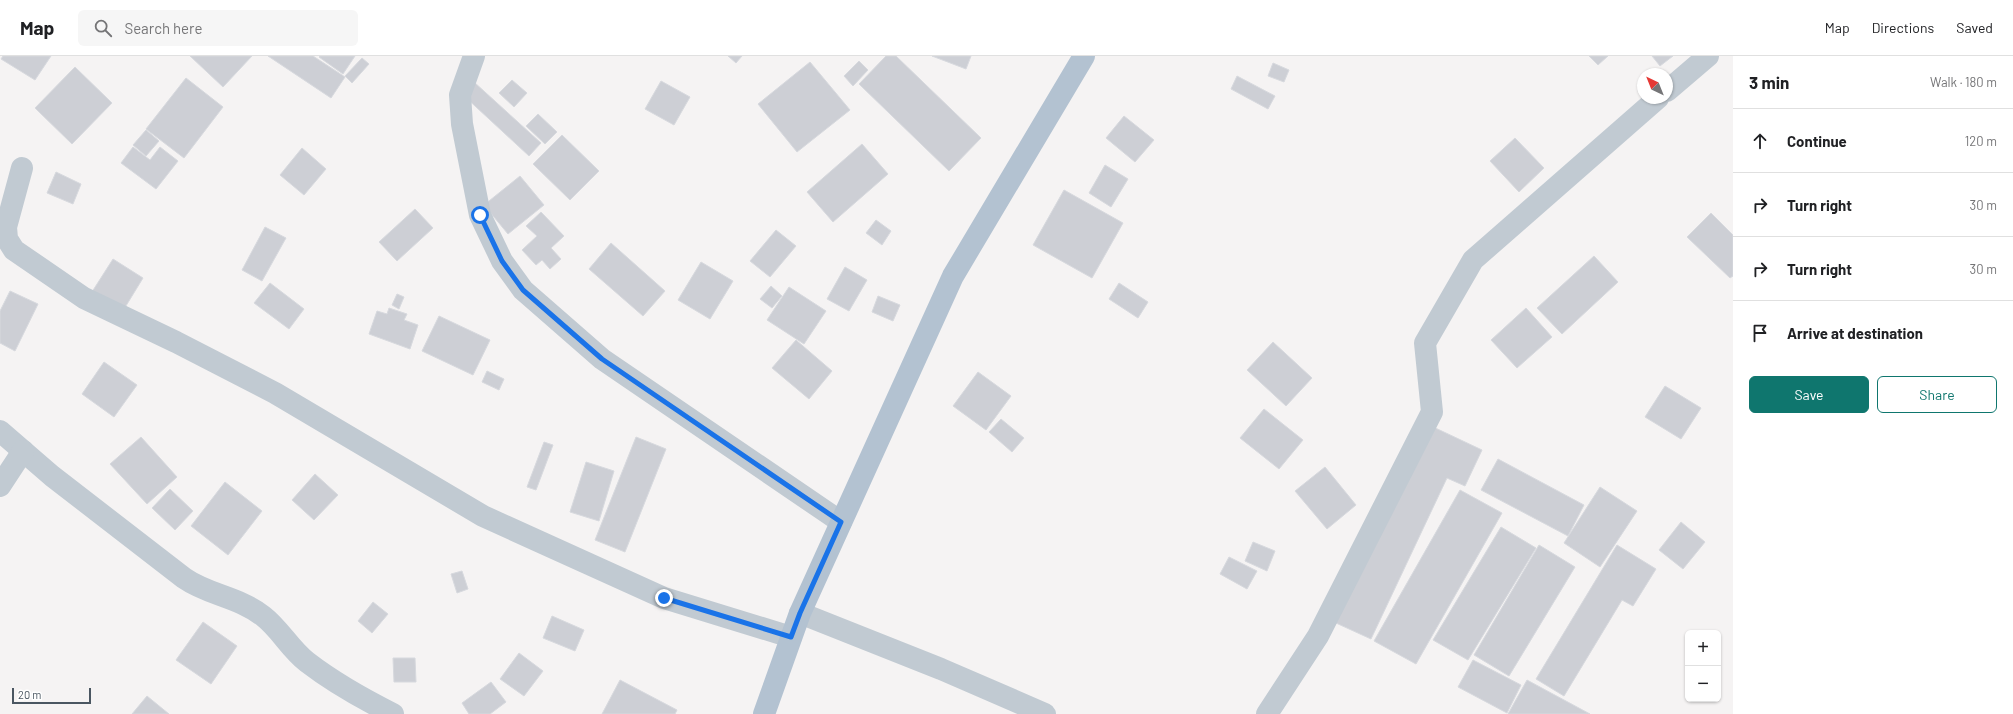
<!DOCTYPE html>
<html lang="en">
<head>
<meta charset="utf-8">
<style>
	body { margin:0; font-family:Barlow,sans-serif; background:#f6f6f6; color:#202124 }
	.controls { position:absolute; right:12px; bottom:12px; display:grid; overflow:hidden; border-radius:6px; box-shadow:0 1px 3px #0004 }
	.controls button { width:36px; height:36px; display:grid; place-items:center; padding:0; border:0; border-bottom:1px solid #e0e0e0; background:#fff; color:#202124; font:20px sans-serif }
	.compass { position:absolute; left:1637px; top:12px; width:36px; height:36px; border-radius:50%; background:#fff; box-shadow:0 1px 3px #0004; rotate:317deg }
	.scale { position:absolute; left:12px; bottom:10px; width:79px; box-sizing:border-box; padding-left:4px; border:2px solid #4a5661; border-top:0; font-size:11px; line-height:14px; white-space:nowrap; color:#4a5661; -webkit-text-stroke:3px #fff; paint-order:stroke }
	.stop { position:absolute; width:12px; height:12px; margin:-9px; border:3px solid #1a73e8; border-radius:50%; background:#fff }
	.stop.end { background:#1a73e8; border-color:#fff; box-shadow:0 1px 4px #0008 }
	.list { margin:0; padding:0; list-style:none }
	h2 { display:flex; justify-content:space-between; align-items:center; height:52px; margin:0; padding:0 16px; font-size:17px }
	h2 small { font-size:13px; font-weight:400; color:#757577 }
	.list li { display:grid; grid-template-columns:26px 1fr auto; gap:12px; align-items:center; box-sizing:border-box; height:64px; padding:0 16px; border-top:1px solid #e0e0e0 }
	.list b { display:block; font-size:15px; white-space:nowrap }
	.list em { font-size:13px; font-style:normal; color:#757577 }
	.actions { display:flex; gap:8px; padding:12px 16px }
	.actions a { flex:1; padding:9px 0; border:1px solid #0f766e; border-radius:6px; text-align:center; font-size:14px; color:#0f766e }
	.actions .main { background:#0f766e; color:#fff }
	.icon { flex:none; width:22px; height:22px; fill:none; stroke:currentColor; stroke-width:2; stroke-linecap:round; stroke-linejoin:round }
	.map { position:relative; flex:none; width:1733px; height:658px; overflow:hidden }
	header { display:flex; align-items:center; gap:24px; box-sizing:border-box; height:56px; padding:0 20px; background:#fff; border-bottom:1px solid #e0e0e0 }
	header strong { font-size:19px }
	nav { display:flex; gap:22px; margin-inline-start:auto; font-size:14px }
	.search { width:280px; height:36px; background:#f6f6f6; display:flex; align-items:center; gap:10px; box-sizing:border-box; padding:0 14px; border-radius:6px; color:#757577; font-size:15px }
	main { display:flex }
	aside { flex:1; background:#fff }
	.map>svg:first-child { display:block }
	.building { fill:#cdcfd5; stroke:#d7d9de }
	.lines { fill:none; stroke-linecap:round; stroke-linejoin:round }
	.minor { stroke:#c1cad2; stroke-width:22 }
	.major { stroke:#b3c2d1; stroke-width:22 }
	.route { stroke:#1a73e8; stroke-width:5 }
</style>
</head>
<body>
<header>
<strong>Map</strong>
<div class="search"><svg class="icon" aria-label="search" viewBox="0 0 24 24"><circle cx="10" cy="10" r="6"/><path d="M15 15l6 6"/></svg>Search here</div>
<nav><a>Map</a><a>Directions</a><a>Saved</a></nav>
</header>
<main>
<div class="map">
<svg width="1733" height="658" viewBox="0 0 1733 658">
	<rect width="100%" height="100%" fill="#f5f3f3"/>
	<!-- building -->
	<g class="building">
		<path d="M 3,0 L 51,0 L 35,24 L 1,3 Z"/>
		<path d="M 190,0 L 252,0 L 223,31 Z"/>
		<path d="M 268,0 L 313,0 L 345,21 L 331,42 Z"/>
		<path d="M 320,0 L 355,0 L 343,18 L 319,1 Z"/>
		<path d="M 728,0 L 742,0 L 736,7 Z"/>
		<path d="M 886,0 L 896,0 L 981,82 L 949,115 L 859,28 Z"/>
		<path d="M 932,0 L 971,0 L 966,13 Z"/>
		<path d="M 1589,0 L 1608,0 L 1598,9 Z"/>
		<path d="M 1652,0 L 1673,0 L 1660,10 Z"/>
		<path d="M 362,2 L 369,8 L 352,27 L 345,20 Z"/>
		<path d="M 859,5 L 868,14 L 853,30 L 844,20 Z"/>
		<path d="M 810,6 L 850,54 L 797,96 L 758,48 Z"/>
		<path d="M 1273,7 L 1289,14 L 1284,26 L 1268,20 Z"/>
		<path d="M 75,11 L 112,47 L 72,88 L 35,52 Z"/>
		<path d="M 1237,20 L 1275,40 L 1268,53 L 1231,33 Z"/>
		<path d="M 186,22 L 223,51 L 184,102 L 146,73 Z"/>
		<path d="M 512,24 L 527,37 L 514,51 L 499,37 Z"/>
		<path d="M 661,25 L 690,41 L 674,69 L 645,53 Z"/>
		<path d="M 474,26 L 541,87 L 529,100 L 462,38 Z"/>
		<path d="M 538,58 L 557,76 L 545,88 L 526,70 Z"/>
		<path d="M 1124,60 L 1154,84 L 1135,106 L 1106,82 Z"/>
		<path d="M 146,74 L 159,85 L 146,100 L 133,89 Z"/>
		<path d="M 562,79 L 599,115 L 570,144 L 533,108 Z"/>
		<path d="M 1515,82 L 1544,112 L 1519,136 L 1490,105 Z"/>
		<path d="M 862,88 L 888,118 L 833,166 L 807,136 Z"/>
		<path d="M 133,91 L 150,104 L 160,91 L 178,105 L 156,133 L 121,107 Z"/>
		<path d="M 302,92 L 326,113 L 304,139 L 280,119 Z"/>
		<path d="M 1105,109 L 1128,123 L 1111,151 L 1089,137 Z"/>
		<path d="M 56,116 L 81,128 L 73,148 L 47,137 Z"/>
		<path d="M 520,120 L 544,149 L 508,178 L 484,149 Z"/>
		<path d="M 1064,134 L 1123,167 L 1092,222 L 1033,189 Z"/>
		<path d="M 415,153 L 433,172 L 397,205 L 379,186 Z"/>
		<path d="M 541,156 L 564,180 L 551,192 L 561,203 L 550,213 L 542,204 L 536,209 L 522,194 L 537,180 L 526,170 Z"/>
		<path d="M 1711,157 L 1733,179 L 1733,220 L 1730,222 L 1687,181 Z"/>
		<path d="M 876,164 L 891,175 L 882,189 L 866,177 Z"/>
		<path d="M 265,171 L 286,182 L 262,225 L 242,214 Z"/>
		<path d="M 776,174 L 796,190 L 770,221 L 750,205 Z"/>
		<path d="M 611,187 L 665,235 L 643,260 L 589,213 Z"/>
		<path d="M 1594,200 L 1618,226 L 1562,278 L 1537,252 Z"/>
		<path d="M 113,203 L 143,222 L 121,258 L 90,239 Z"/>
		<path d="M 701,206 L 733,225 L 710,263 L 678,244 Z"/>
		<path d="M 845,211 L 867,224 L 849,255 L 827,243 Z"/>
		<path d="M 270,227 L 304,253 L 289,273 L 254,247 Z"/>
		<path d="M 1119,227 L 1148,246 L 1138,262 L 1109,243 Z"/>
		<path d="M 771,230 L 782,240 L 772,252 L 760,243 Z"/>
		<path d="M 789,231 L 826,255 L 804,288 L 767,264 Z"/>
		<path d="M 10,235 L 38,248 L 15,295 L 0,287 L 0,255 Z"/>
		<path d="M 397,238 L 404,241 L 399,253 L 392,249 Z"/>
		<path d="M 878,240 L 900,249 L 893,265 L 872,256 Z"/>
		<path d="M 389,252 L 407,258 L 404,264 L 418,269 L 410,293 L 369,278 L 377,255 L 387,258 Z"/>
		<path d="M 1526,252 L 1552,281 L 1517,312 L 1491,284 Z"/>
		<path d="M 439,260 L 490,284 L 473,319 L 422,295 Z"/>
		<path d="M 796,284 L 832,315 L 809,343 L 772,312 Z"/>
		<path d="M 1273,286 L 1312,322 L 1286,350 L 1247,314 Z"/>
		<path d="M 104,306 L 137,329 L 114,361 L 82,338 Z"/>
		<path d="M 487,315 L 504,323 L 499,334 L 482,326 Z"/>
		<path d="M 978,316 L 1011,340 L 986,374 L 953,350 Z"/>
		<path d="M 1665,330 L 1701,352 L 1681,383 L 1645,361 Z"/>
		<path d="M 1264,353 L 1303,384 L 1279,413 L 1240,382 Z"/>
		<path d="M 1001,363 L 1024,382 L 1012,396 L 989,376 Z"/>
		<path d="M 1429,369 L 1482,394 L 1465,430 L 1447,422 L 1371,583 L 1336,567 Z"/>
		<path d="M 141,381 L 177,421 L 147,448 L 110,408 Z"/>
		<path d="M 636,381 L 666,393 L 625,496 L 595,484 Z"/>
		<path d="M 544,386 L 553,389 L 536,434 L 527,431 Z"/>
		<path d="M 1498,403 L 1584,449 L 1568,480 L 1481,434 Z"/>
		<path d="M 586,406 L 614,415 L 599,465 L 570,456 Z"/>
		<path d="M 1325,411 L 1356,449 L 1327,473 L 1295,435 Z"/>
		<path d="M 315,418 L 338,439 L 314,464 L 292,444 Z"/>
		<path d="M 225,426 L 262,455 L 228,499 L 191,470 Z"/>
		<path d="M 1600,431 L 1637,455 L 1600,511 L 1564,487 Z"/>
		<path d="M 170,433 L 193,455 L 175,474 L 152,452 Z"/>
		<path d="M 1460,434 L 1502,457 L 1416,608 L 1374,585 Z"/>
		<path d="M 1681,466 L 1705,486 L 1683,513 L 1659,494 Z"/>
		<path d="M 1501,471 L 1536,492 L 1468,604 L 1433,584 Z"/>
		<path d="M 1253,486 L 1275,495 L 1267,515 L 1245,505 Z"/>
		<path d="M 1539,489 L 1575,511 L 1509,620 L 1474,599 Z"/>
		<path d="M 1617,489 L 1656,513 L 1633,550 L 1622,544 L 1564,640 L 1536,623 Z"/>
		<path d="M 1229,501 L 1257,515 L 1247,533 L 1220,518 Z"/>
		<path d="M 462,515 L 468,533 L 457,537 L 451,518 Z"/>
		<path d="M 373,546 L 388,558 L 372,577 L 358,565 Z"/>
		<path d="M 552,560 L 584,574 L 575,595 L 543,582 Z"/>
		<path d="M 203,566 L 237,590 L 211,628 L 176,604 Z"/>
		<path d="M 519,597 L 543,615 L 524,640 L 500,623 Z"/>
		<path d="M 393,602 L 415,602 L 416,626 L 394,626 Z"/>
		<path d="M 1473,604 L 1521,629 L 1507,657 L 1458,631 Z"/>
		<path d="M 620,624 L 677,654 L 675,658 L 602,658 Z"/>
		<path d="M 1527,624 L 1590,658 L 1508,658 Z"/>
		<path d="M 491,626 L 506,646 L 490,658 L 469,658 L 462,647 Z"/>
		<path d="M 147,640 L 169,658 L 132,658 Z"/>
	</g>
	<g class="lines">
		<!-- minor -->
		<g class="minor">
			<path d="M 474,0 L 460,39 L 462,68 L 480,159 L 502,205 L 523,234 L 602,303 L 841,466"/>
			<path d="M 1667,35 L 1708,0"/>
			<path d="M 22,112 L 6,171 L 7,183 L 14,194 L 84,242 L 176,286 L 275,337 L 483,460 L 664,542 L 791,581"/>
			<path d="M 0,375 L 52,420 L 184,522 C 208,539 239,541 263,560 C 280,573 290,593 307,606 C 333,626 363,643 393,658"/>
			<path d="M 0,430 L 23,395"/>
			<path d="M 800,557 L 941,613 L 1045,658"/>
			<path d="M 1267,658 L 1318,580 L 1432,356 L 1425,287 L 1473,204 L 1658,42"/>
		</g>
		<!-- major -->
		<path class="major" d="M 764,658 L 800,557 L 953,220 L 1084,0"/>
	</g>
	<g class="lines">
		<!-- route -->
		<path class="route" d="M 480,159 L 502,205 L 523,234 L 602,303 L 841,466 L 800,557 L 791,581 L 664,542"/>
	</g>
</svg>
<div class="controls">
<button>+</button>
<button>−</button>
</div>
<svg class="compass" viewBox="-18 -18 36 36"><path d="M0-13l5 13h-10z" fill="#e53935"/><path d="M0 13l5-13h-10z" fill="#757577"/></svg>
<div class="scale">20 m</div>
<div class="stop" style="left:480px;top:159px"></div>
<div class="stop end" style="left:664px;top:542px"></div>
</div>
<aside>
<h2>3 min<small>Walk · 180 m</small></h2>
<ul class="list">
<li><svg class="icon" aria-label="ahead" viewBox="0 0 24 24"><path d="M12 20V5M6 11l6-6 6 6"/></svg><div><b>Continue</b></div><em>120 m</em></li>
<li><svg class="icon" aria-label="right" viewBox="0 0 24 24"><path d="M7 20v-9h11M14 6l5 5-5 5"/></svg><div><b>Turn right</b></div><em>30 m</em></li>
<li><svg class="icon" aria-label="right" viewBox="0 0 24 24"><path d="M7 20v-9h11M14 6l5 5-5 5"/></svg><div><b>Turn right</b></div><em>30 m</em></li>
<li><svg class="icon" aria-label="arrive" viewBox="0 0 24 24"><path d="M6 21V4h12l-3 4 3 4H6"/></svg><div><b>Arrive at destination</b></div></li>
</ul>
<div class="actions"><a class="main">Save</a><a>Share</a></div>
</aside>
</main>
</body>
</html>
